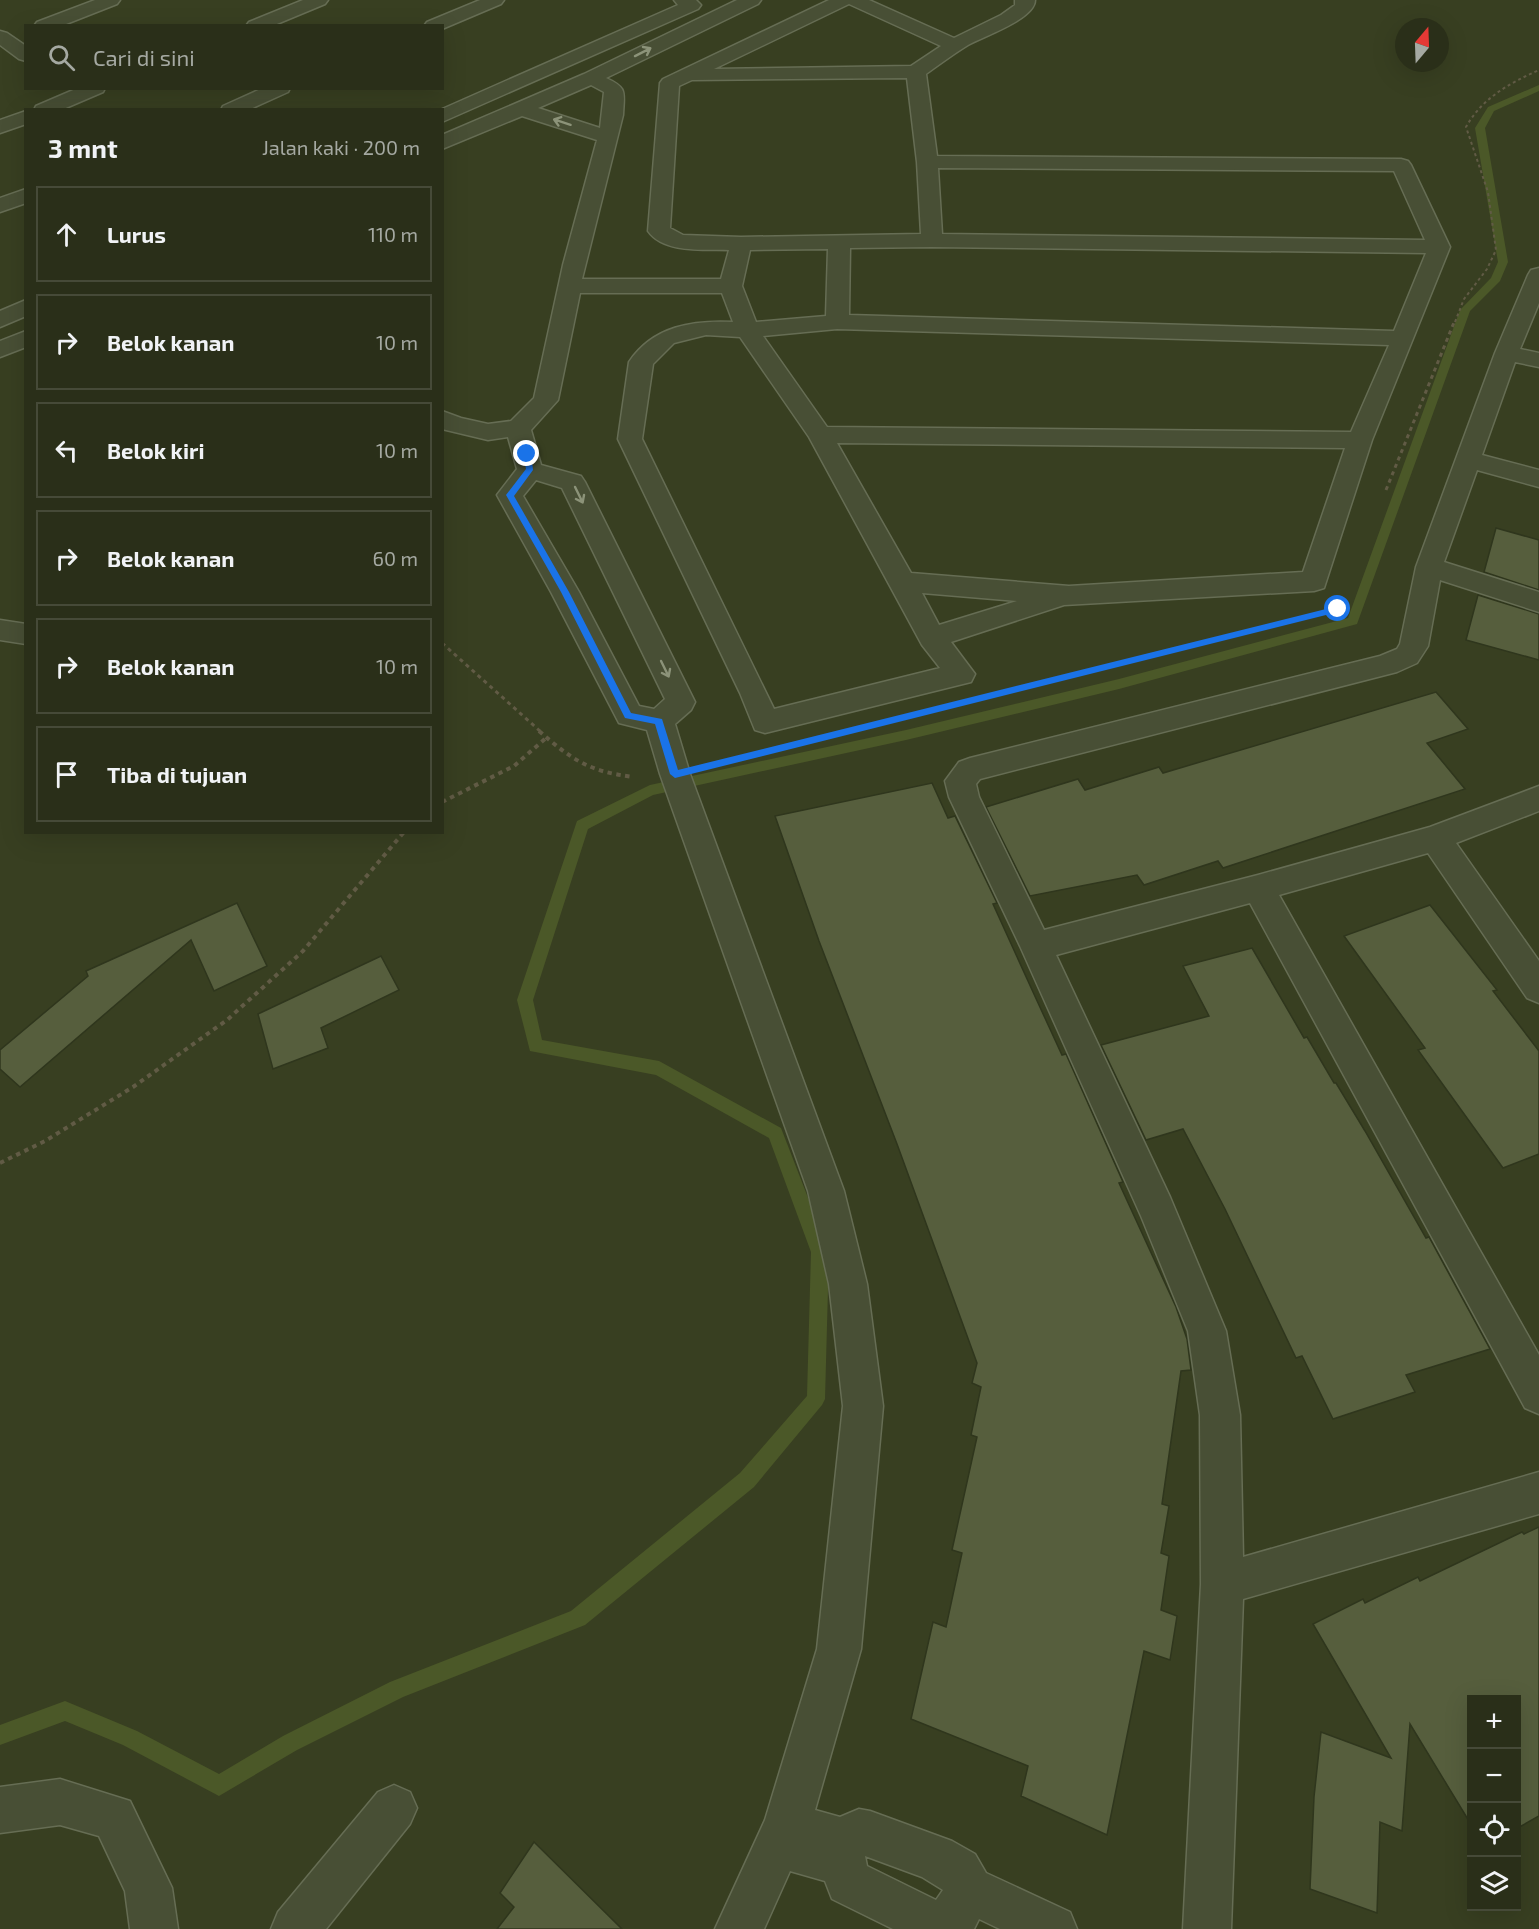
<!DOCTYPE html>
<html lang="id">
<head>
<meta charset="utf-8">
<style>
	body { margin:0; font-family:"Exo 2",sans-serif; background:#363b26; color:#f1f3f6 }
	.controls { position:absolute; right:18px; bottom:18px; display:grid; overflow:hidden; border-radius:0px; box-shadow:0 6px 24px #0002 }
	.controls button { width:54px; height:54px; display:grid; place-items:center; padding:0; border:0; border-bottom:2px solid #464a38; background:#2a2f19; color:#f1f3f6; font:30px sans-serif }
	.compass { position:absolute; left:1395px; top:18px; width:54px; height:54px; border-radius:50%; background:#2a2f19; box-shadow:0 6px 24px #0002; rotate:19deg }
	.stop { position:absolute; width:18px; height:18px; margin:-14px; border:4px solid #1a73e8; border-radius:50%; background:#fff }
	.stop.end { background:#1a73e8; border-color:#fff; box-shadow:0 2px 6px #0008 }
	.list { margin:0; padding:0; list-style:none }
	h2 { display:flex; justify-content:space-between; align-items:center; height:78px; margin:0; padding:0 24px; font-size:26px }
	h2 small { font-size:20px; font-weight:400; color:#a5a9a2 }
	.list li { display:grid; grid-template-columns:39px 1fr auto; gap:18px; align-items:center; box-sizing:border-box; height:96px; margin:0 12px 12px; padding:0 12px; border:2px solid #464a38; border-radius:0px }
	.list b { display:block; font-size:22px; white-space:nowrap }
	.list em { font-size:20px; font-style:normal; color:#a5a9a2 }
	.icon { flex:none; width:33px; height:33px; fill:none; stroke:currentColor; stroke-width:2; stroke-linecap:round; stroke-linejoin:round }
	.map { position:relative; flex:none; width:1539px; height:1929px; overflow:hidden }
	.search { position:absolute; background:#2a2f19; box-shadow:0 6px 24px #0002; left:24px; top:24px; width:420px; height:66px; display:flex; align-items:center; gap:15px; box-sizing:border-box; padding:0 21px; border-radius:0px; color:#a5a9a2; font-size:22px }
	.panel { position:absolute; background:#2a2f19; box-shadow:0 6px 24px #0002; left:24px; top:108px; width:420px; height:726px; border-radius:0px }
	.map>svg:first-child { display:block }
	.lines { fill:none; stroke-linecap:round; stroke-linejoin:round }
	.stream { fill:#4b5828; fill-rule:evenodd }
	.building { fill:#565e3d; stroke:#2f361d; stroke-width:1.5 }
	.street-casing { stroke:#666d54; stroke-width:3 }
	.path-far2 { stroke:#615b45; stroke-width:2; stroke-dasharray:3 3; stroke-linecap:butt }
	.path-far1 { stroke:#615b45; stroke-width:3; stroke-dasharray:4 4; stroke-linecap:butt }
	.path { stroke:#615b45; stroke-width:4; stroke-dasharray:4.5 4.5; stroke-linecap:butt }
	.street { fill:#484f35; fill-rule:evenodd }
	.oneway { stroke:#8c9379 }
	.route { fill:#1a73e8 }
</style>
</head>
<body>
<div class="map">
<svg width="1539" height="1929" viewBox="0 0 1539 1929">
	<rect width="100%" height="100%" fill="#383f21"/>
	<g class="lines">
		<!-- stream -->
		<path class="stream" d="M 1539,85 L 1539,91 L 1494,111 L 1485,128 L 1508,262 L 1500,281 L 1470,311 L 1357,624 L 1119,689 L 906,740 L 653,795 L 588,829 L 533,1000 L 542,1040 L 659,1061 L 781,1128 L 829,1252 L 825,1399 L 822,1405 L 754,1487 L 585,1625 L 403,1697 L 297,1750 L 219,1796 L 123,1745 L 65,1721 L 0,1745 L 0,1725 L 65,1701 L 137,1731 L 219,1774 L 283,1736 L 390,1682 L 571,1611 L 740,1473 L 807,1396 L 811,1252 L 769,1138 L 656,1075 L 530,1051 L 517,1000 L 577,821 L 650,785 L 906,730 L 1119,679 L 1348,618 L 1460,310 L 1491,278 L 1498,262 L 1475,128 L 1488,107 Z"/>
	</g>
	<!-- building -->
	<g class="building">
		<path d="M 1496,528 L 1539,540 L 1539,590 L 1484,572 Z"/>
		<path d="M 1478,595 L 1539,614 L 1539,660 L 1466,640 Z"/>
		<path d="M 1436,692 L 1468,729 L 1427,743 L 1465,789 L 1223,868 L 1218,861 L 1144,885 L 1137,875 L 1030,896 L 986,807 L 1078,779 L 1085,790 L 1159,767 L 1163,773 Z"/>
		<path d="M 932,783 L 948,818 L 955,816 L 997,903 L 993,904 L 1033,992 L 1062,1055 L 1066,1054 L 1123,1182 L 1119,1183 L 1176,1307 L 1187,1339 L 1191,1370 L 1181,1371 L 1162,1504 L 1169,1506 L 1161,1553 L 1169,1556 L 1161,1610 L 1177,1616 L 1170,1660 L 1144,1651 L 1107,1835 L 1021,1796 L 1028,1766 L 911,1719 L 933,1622 L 946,1627 L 962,1553 L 952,1550 L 977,1437 L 971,1435 L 981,1387 L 972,1383 L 977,1363 L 897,1144 L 819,941 L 775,816 Z"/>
		<path d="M 237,903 L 267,966 L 214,991 L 191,940 L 20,1087 L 0,1069 L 0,1050 L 88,976 L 86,971 Z"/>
		<path d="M 1430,905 L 1497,990 L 1493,991 L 1539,1051 L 1539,1154 L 1503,1168 L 1418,1050 L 1425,1048 L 1344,936 Z"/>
		<path d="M 1252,948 L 1304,1038 L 1307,1037 L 1334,1083 L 1336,1083 L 1365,1131 L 1426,1238 L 1429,1237 L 1490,1349 L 1406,1375 L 1415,1392 L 1333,1419 L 1302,1356 L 1296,1358 L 1225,1209 L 1183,1129 L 1146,1140 L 1101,1045 L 1209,1016 L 1183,966 Z"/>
		<path d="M 381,956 L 399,990 L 321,1028 L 328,1048 L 273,1069 L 258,1014 Z"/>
		<path d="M 1539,1527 L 1539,1816 L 1516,1829 L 1516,1700 L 1472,1700 L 1472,1826 L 1410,1724 L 1402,1831 L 1380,1822 L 1377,1913 L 1310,1889 L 1314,1797 L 1321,1732 L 1391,1758 L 1313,1624 L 1363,1599 L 1365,1603 L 1418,1577 L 1420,1581 L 1522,1532 L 1524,1534 Z"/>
		<path d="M 534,1842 L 622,1929 L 497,1929 L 514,1907 L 500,1893 Z"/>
	</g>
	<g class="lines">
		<defs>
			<g id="street">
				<path d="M 95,0 L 120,0 L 117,4 L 61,26 L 34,26 L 37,22 Z"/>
				<path d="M 303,0 L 328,0 L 325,4 L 272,26 L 246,26 L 249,22 Z"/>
				<path d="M 480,0 L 504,0 L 501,4 L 442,29 L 442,26 L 424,26 L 427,22 Z"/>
				<path d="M 674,0 L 696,0 L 701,5 L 698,9 L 442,122 L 442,110 L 440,110 L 678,5 Z"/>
				<path d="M 737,0 L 761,0 L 758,4 L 606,78 C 628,88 624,92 623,115 L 582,279 L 721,279 L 729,250 C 705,249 664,254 648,231 L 660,83 L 663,79 L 829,0 L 869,0 L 954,38 L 1001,15 L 1015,5 L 1015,0 L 1035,0 C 1035,19 984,36 968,45 C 953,54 940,64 926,74 L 937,156 L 1401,159 L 1408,161 L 1411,165 L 1450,247 L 1372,440 L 1324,588 L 1314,591 L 1064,605 L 951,642 L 975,674 L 971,682 L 765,733 L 755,730 L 740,693 L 618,439 L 629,362 C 653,326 693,320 733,322 L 722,293 L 580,293 L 558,400 L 531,430 L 541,465 L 581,476 L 585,482 L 695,702 L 691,710 L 675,724 L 690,774 L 844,1191 L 867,1284 L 883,1406 L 861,1649 L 815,1810 L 840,1817 L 859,1809 L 870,1811 L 952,1841 L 975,1854 L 986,1873 L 1070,1912 L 1077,1929 L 1000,1929 L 979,1919 L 974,1929 L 893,1929 L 832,1899 L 825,1881 L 790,1871 L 764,1929 L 715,1929 L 765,1820 L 817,1649 L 843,1406 L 829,1284 L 808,1191 L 660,774 L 647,730 L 619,723 L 551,592 L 497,495 L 517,469 L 508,437 L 488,440 L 442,429 L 442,411 L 461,418 L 488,424 L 511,421 L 534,398 L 563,265 L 597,140 L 522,116 L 442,149 L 442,135 L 584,74 ZM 849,4 L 941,46 L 911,66 L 714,69 ZM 907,78 L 917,162 L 921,234 L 741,237 L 683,235 L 670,228 L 679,86 L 692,80 ZM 591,85 L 604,92 L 600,128 L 538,108 ZM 938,168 L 1394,171 L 1425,240 L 942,234 ZM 932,247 L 1426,253 L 1394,331 L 849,315 L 850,248 ZM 828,249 L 826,316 L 756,322 L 742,286 L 750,250 ZM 837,329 L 1389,345 L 1351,432 L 827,427 L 763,336 ZM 706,335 L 740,337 L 809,437 L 922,645 L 940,668 L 774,709 L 642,439 L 653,364 L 674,343 ZM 837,443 L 1345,448 L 1303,572 L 1069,586 L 911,573 ZM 536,480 L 562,488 L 665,699 L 654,709 L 639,706 L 579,592 L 523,496 ZM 922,593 L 1017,601 L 939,625 ZM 865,1856 L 922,1877 L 943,1890 L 936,1900 L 867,1866 Z"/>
				<path d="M 0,31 L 7,33 L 26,46 L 26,61 L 19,59 L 0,45 Z"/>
				<path d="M 78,88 L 105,88 L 103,92 L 61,110 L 34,110 L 36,106 Z"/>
				<path d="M 263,88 L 290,88 L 288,92 L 248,110 L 221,110 L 223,106 Z"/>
				<path d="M 26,111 L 26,124 L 0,133 L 0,120 Z"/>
				<path d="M 26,189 L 26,203 L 0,212 L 0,198 Z"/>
				<path d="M 1539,268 L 1539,303 L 1520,349 L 1539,353 L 1539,367 L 1515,362 L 1482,455 L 1539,470 L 1539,487 L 1477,470 L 1444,562 L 1539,592 L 1539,612 L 1440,580 L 1428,646 L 1417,663 L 1397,672 L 980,779 L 976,784 L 979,797 L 1044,930 L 1258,875 L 1430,827 L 1539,786 L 1539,811 L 1456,843 L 1539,961 L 1539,1003 L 1527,998 L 1428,853 L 1279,895 L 1539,1355 L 1539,1414 L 1525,1408 L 1250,903 L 1056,955 L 1170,1197 L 1226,1331 L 1240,1415 L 1243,1557 L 1539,1472 L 1539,1514 L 1243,1599 L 1231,1929 L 1183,1929 L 1201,1584 L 1200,1415 L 1188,1331 L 1141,1216 L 1020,946 L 949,797 L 945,781 L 959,762 L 970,758 L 1380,656 L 1397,649 L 1400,644 L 1416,567 L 1495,353 L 1528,275 L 1531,270 Z"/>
				<path d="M 26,300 L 26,316 L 0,327 L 0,311 Z"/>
				<path d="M 26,331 L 26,347 L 0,357 L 0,341 Z"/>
				<path d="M 0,620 L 26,624 L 26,644 L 0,640 Z"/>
				<path d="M 60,1779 L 130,1801 L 172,1888 L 178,1929 L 130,1929 L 125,1891 L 99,1836 L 60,1825 L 0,1833 L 0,1787 Z"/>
				<path d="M 394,1785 L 410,1792 L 417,1808 L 410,1824 L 326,1929 L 271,1929 L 278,1912 L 378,1792 Z"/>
			</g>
		</defs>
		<!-- street casing -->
		<use href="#street" class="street-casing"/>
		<!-- path-far2 -->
		<path class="path-far2" d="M 1455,322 L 1464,299 L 1487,269 L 1496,250 L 1488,192 L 1466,127 C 1482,98 1510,83 1539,70"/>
		<!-- path-far1 -->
		<g class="path-far1">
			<path d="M 1386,490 L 1455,320"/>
			<path d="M 442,643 L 541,732"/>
			<path d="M 994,695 L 1289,621"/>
		</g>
		<!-- path -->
		<g class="path">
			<path d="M 539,731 C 572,760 590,772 634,777"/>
			<path d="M 714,764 L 748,756"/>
			<path d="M 442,802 L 514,766 L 546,738"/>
			<path d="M 0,1163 L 45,1141 L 133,1087 L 227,1020 L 303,951 L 404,832"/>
		</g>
		<!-- street -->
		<use href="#street" class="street"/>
	</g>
	<!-- one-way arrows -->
	<defs><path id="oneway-shaft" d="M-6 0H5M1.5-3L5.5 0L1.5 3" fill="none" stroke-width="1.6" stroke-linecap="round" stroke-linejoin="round" transform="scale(1.5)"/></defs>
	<g class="oneway">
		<use href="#oneway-shaft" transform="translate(643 52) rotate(-27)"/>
		<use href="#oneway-shaft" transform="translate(562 122) rotate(-162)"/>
		<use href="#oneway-shaft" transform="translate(579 495) rotate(64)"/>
		<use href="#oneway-shaft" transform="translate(665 669) rotate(64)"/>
	</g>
	<!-- route -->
	<path class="route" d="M 527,452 L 531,454 L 533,470 L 514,496 L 569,592 L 631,713 L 662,719 L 678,770 L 1338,606 L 1342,609 L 1338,612 L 675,778 L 670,774 L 655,724 L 625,718 L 561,592 L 506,495 L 526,469 L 523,454 Z"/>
</svg>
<div class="controls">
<button>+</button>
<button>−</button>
<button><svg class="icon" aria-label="locate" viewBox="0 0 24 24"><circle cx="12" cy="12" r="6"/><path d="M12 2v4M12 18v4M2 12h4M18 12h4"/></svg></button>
<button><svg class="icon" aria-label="layers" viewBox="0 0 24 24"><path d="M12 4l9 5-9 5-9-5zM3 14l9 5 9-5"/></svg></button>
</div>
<svg class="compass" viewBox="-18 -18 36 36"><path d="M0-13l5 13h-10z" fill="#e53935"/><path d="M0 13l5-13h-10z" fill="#a5a9a2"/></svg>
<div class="stop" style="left:1338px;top:609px"></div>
<div class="stop end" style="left:527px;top:454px"></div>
<div class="search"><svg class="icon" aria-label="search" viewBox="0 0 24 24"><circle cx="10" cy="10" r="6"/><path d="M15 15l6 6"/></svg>Cari di sini</div>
<section class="panel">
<h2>3 mnt<small>Jalan kaki · 200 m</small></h2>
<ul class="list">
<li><svg class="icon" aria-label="ahead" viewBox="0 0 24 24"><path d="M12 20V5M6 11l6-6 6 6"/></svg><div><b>Lurus</b></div><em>110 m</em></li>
<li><svg class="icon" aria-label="right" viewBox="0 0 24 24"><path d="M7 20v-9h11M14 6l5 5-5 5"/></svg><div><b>Belok kanan</b></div><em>10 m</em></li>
<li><svg class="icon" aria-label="left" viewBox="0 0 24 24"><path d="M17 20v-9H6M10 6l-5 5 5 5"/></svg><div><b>Belok kiri</b></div><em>10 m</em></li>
<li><svg class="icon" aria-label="right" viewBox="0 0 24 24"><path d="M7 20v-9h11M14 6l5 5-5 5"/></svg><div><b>Belok kanan</b></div><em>60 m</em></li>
<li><svg class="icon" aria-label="right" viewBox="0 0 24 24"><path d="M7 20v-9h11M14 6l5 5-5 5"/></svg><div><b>Belok kanan</b></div><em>10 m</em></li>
<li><svg class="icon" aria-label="arrive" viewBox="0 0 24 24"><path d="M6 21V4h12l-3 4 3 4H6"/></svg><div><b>Tiba di tujuan</b></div></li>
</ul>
</section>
</div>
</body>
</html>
